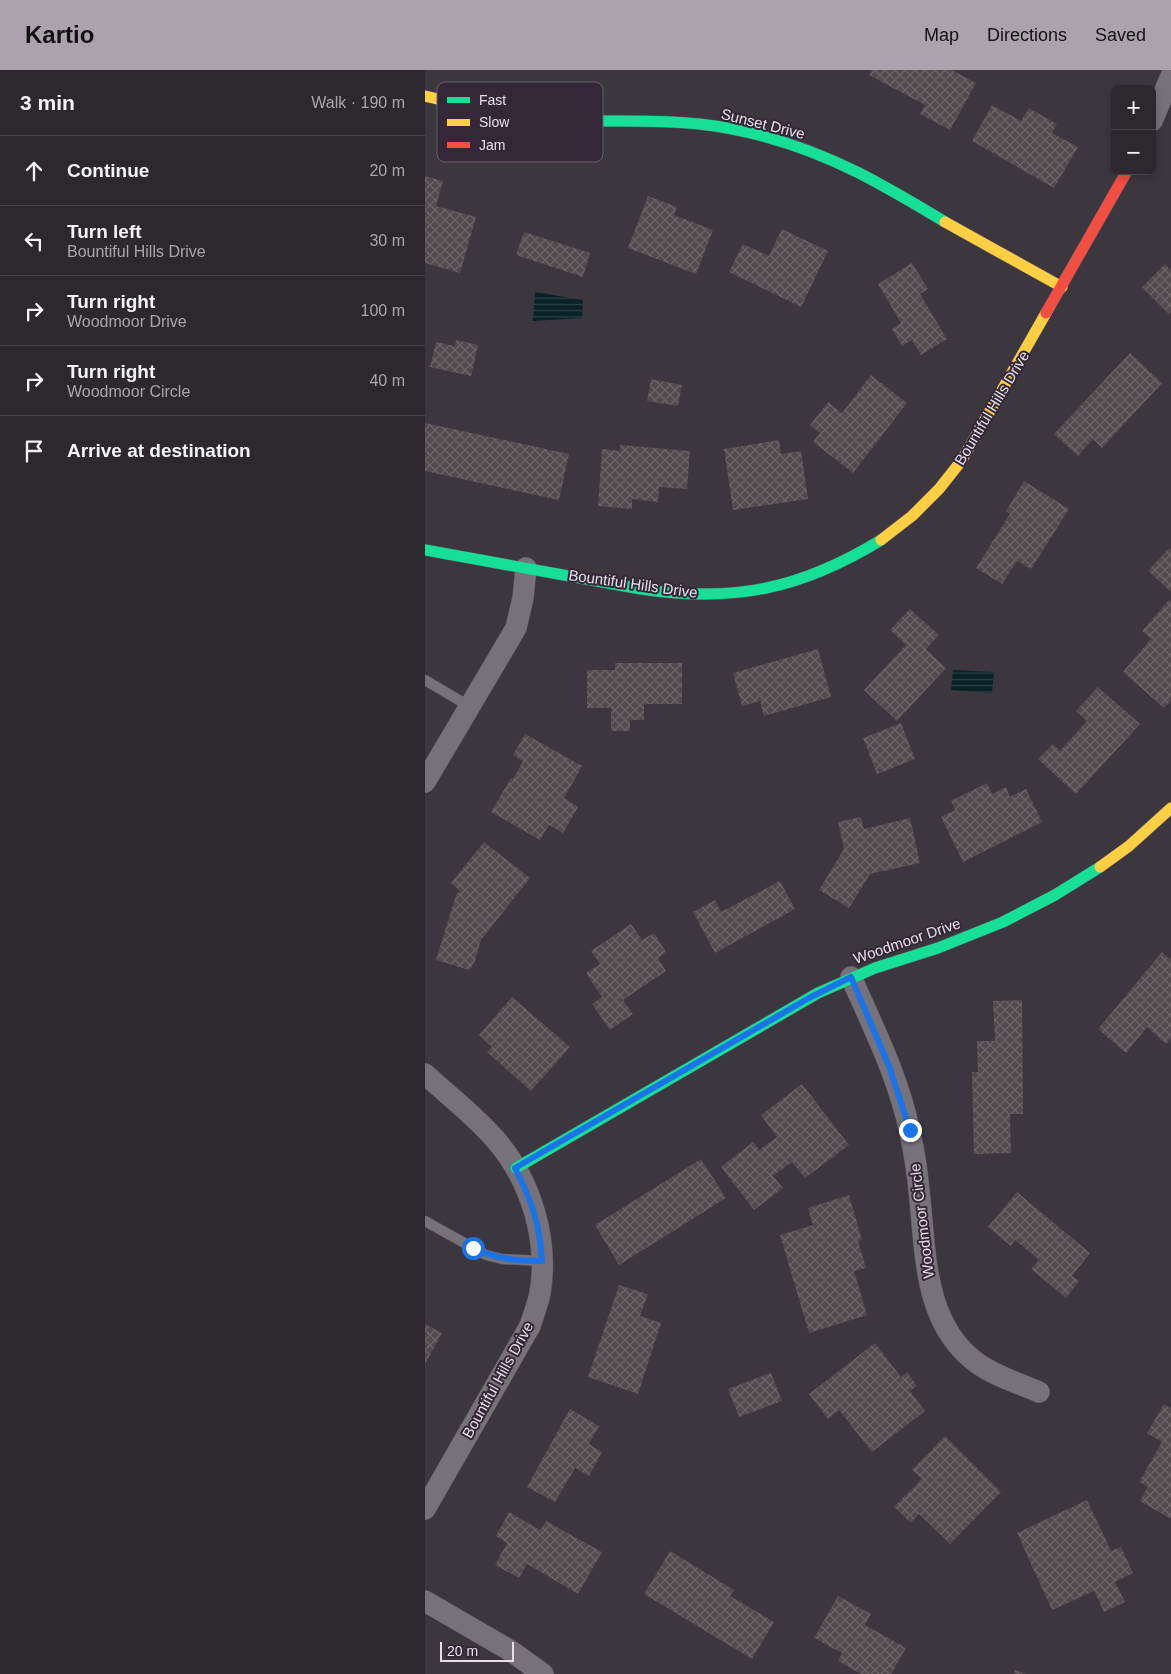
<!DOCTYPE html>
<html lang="en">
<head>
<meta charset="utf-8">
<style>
	body { margin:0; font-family:Arial,sans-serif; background:#39343a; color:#f1f3f6 }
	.controls { position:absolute; right:15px; top:15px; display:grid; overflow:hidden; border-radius:8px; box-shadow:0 2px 8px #0003 }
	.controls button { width:45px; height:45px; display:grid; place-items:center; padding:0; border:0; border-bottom:1px solid #48444a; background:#2d282e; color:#f1f3f6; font:25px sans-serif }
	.scale { position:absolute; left:15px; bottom:12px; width:74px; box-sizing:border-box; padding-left:5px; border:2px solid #e6dee8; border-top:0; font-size:14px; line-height:18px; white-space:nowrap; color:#e6dee8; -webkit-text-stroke:4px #342838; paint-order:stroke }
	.stop { position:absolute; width:15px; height:15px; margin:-11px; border:4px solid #1a73e8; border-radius:50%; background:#fff }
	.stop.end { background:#1a73e8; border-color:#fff; box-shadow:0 1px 5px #0008 }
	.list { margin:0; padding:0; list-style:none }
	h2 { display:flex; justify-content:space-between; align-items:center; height:65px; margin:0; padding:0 20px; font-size:21px }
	h2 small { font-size:16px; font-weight:400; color:#a7a6aa }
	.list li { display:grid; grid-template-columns:32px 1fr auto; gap:15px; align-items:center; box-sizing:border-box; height:70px; padding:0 20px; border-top:1px solid #48444a }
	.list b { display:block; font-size:19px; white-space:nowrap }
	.list p { margin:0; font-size:16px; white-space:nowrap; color:#a7a6aa }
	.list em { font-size:16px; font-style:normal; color:#a7a6aa }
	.icon { flex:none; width:28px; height:28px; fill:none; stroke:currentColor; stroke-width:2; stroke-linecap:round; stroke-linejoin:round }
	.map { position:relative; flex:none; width:746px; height:1604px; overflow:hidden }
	header { display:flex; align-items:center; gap:30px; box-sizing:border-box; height:70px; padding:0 25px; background:#aaa3ac; color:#111 }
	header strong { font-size:24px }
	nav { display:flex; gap:28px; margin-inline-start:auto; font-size:18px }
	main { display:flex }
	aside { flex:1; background:#2d282e }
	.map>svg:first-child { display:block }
	.water { fill:url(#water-rules) }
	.building { fill:url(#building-cross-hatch) }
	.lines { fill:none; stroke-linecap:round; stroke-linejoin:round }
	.lane-casing { stroke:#5a545c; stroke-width:11 }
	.street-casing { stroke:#5a545c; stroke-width:22 }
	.fast-casing { stroke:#5a545c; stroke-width:12 }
	.slow-casing { stroke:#5a545c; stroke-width:12 }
	.jam-casing { stroke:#5a545c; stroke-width:12 }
	.lane { stroke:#777279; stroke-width:10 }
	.street { stroke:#777279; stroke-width:21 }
	.fast { stroke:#16e098; stroke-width:11 }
	.slow { stroke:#ffcf43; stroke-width:11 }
	.jam { stroke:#f24e42; stroke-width:11 }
	.route { stroke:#1a73e8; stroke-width:6 }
	.labels { text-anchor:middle; stroke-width:4; stroke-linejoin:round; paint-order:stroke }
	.street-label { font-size:15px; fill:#e6dee8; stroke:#342838 }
	.key { fill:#342838; stroke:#695f6d; stroke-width:1 }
	.key-label { font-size:14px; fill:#e6dee8 }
</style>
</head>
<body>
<header>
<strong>Kartio</strong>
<nav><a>Map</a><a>Directions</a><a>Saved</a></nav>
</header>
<main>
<aside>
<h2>3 min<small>Walk · 190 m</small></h2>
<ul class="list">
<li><svg class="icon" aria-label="ahead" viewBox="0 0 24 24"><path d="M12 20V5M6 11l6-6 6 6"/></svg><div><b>Continue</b></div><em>20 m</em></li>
<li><svg class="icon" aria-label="left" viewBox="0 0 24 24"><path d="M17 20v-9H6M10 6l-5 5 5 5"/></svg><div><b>Turn left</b><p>Bountiful Hills Drive</p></div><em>30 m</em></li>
<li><svg class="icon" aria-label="right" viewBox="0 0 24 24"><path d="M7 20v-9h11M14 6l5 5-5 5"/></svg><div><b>Turn right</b><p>Woodmoor Drive</p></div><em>100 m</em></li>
<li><svg class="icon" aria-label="right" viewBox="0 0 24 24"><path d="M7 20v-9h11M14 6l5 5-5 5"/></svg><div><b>Turn right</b><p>Woodmoor Circle</p></div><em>40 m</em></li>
<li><svg class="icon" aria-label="arrive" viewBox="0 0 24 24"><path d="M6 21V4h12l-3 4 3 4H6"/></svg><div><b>Arrive at destination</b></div></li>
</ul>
</aside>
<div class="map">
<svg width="746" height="1604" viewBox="0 0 746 1604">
	<defs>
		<pattern id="water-rules" width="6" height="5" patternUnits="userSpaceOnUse" patternTransform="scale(1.25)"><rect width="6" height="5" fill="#082227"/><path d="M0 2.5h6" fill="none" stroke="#2c4246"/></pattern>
		<pattern id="building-cross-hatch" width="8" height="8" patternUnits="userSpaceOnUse" patternTransform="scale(1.25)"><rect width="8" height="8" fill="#524b4e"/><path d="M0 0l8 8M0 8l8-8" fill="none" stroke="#6b6468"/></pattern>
	</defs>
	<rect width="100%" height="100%" fill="#3c363e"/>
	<!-- water -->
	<g class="water">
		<path d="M 110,222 L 158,230 L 157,248 L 108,251 Z"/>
		<path d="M 528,600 L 569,602 L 567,623 L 526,620 Z"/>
	</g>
	<!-- building -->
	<g class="building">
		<path d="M 447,0 L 527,0 L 551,13 L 525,60 L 495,44 L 500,35 L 444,5 Z"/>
		<path d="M 567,35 L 596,51 L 604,38 L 632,54 L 627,63 L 653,77 L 629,118 L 547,71 Z"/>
		<path d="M 0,106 L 18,111 L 11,136 L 51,147 L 35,203 L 0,193 Z"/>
		<path d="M 223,126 L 252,137 L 249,145 L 288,160 L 271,204 L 203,178 Z"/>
		<path d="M 357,159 L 403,181 L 376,237 L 304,202 L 318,174 L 344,186 Z"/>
		<path d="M 99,162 L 165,183 L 158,207 L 91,185 Z"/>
		<path d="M 487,193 L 503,219 L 495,224 L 522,269 L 496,285 L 487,270 L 477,276 L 467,259 L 476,253 L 453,214 Z"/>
		<path d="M 740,194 L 746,201 L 746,242 L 744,244 L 717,217 Z"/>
		<path d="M 31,270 L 53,275 L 46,306 L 5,297 L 11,272 L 30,276 Z"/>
		<path d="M 705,283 L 737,313 L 677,378 L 668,369 L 653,386 L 629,364 Z"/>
		<path d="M 446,305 L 482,333 L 428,403 L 388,372 L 395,363 L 385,355 L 403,332 L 417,343 Z"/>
		<path d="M 226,309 L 257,315 L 253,336 L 222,331 Z"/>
		<path d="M 0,353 L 144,384 L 134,430 L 0,401 Z"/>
		<path d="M 354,370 L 356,384 L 376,381 L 383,429 L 308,440 L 299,379 Z"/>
		<path d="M 195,375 L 265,381 L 262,419 L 234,417 L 233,432 L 207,429 L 207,439 L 173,436 L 177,379 L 195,381 Z"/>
		<path d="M 599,411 L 644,439 L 606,499 L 592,491 L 577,514 L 551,498 L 585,444 L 581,441 Z"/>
		<path d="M 744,478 L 746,480 L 746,522 L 723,501 Z"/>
		<path d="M 744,530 L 746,532 L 746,631 L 739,638 L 698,602 L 726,569 L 717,561 Z"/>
		<path d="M 485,539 L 514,565 L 501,579 L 521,598 L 472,651 L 439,620 L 481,575 L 465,560 Z"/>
		<path d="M 393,579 L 406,627 L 339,646 L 335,631 L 317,636 L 308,603 Z"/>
		<path d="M 190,593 L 257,593 L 257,634 L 219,634 L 219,650 L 205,650 L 205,661 L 186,661 L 186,638 L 162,638 L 162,600 L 190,600 Z"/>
		<path d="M 673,617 L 715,654 L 651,724 L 613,689 L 628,674 L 635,681 L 662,651 L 651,641 Z"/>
		<path d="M 476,653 L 490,689 L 452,704 L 438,668 Z"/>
		<path d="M 100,664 L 157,696 L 139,728 L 153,737 L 138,763 L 124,755 L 115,770 L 66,742 L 86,708 L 88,709 L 98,691 L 88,685 Z"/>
		<path d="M 562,713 L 567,724 L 581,717 L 585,727 L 601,719 L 617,752 L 538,792 L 516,747 L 530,740 L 526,731 Z"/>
		<path d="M 436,747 L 439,759 L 485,748 L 495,793 L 445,804 L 424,838 L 394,820 L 419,779 L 413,752 Z"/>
		<path d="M 59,772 L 105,808 L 56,870 L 49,894 L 44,900 L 11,890 L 31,825 L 35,821 L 26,813 Z"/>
		<path d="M 355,811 L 370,839 L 290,883 L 268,842 L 290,830 L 296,842 Z"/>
		<path d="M 206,854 L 217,870 L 229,863 L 241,882 L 233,888 L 241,901 L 198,930 L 208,944 L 185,960 L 167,934 L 177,927 L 161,903 L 175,894 L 166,881 Z"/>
		<path d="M 737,882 L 744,889 L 746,887 L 746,968 L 741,974 L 722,957 L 701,983 L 673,959 Z"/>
		<path d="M 87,927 L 145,977 L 106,1021 L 62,982 L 67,977 L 54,965 Z"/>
		<path d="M 597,930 L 598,1044 L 585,1044 L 586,1083 L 549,1084 L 547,1002 L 553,1002 L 552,971 L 570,971 L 568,931 Z"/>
		<path d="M 377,1014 L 424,1075 L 380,1108 L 367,1092 L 348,1106 L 358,1118 L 329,1140 L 296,1097 L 328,1072 L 334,1080 L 352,1067 L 336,1045 Z"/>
		<path d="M 276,1089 L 301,1128 L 194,1195 L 170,1155 Z"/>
		<path d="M 592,1122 L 665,1183 L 647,1206 L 654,1211 L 641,1228 L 606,1199 L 614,1190 L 590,1170 L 586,1176 L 563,1157 Z"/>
		<path d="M 424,1125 L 437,1170 L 433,1171 L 441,1198 L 429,1201 L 442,1245 L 384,1263 L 355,1165 L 388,1155 L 383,1138 Z"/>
		<path d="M 194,1215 L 223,1224 L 215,1246 L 236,1253 L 213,1324 L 163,1307 Z"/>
		<path d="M 0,1254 L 17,1263 L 0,1294 Z"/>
		<path d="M 450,1273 L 476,1307 L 482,1302 L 492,1316 L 485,1321 L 500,1341 L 447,1382 L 414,1340 L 403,1349 L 384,1324 Z"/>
		<path d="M 346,1303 L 357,1331 L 314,1347 L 303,1319 Z"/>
		<path d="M 739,1334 L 746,1338 L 746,1449 L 715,1431 L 723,1417 L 714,1412 L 737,1372 L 722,1363 Z"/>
		<path d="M 145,1339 L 174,1356 L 164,1374 L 177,1382 L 164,1406 L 150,1398 L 130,1432 L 102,1417 Z"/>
		<path d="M 520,1366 L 576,1422 L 525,1474 L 494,1444 L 486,1453 L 469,1437 L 497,1409 L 487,1400 Z"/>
		<path d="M 662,1430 L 686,1481 L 696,1477 L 708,1503 L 690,1512 L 700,1532 L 679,1542 L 669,1521 L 627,1540 L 592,1463 Z"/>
		<path d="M 84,1442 L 115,1460 L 121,1451 L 177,1482 L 153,1524 L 102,1494 L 94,1508 L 70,1495 L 82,1473 L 71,1466 Z"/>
		<path d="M 245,1481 L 309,1520 L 305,1526 L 349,1552 L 327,1589 L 219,1524 Z"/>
		<path d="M 413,1526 L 446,1544 L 440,1555 L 481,1578 L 466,1604 L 436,1604 L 413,1591 L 417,1583 L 389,1568 Z"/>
		<path d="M 590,1600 L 601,1604 L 589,1604 Z"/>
	</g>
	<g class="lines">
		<defs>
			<g id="lane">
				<path d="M 0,610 L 44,636"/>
				<path d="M 0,1151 L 61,1185 L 77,1189 L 117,1191"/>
			</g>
			<g id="street">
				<path d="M 727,51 L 746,6"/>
				<path d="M 0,712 L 91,558 L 98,528 L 101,498"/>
				<path d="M 426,907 C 448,957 474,1008 485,1063 C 490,1085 493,1107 495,1130 C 501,1188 500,1255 552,1293 C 570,1306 593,1313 614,1322"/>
				<path d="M 0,1004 C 23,1025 50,1046 70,1069 C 106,1110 124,1170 115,1223 C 113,1234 108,1246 105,1256 L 0,1439"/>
				<path d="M 0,1531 L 86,1581 L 118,1604"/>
			</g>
			<g id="fast">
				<path d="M 170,51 C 205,51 239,50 274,54 C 329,60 384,78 434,103 C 463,118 492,135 520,152"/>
				<path d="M 0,480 L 216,519 C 309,533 376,519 456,470"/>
				<path d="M 91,1098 L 393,923 L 450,898 L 513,878 L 578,852 L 630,825 L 675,797"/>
			</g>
			<g id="slow">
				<path d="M 0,26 C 56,39 113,50 170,51"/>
				<path d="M 520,152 L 637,217"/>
				<path d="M 456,470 L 487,446 L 514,419 L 537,390 L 621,243"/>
				<path d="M 675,797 L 704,776 L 746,738"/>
			</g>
			<path id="jam" d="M 621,243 L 702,101"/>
		</defs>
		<!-- lane casing -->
		<use href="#lane" class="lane-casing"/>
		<!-- street casing -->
		<use href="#street" class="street-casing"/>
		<!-- fast casing -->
		<use href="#fast" class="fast-casing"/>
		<!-- slow casing -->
		<use href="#slow" class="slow-casing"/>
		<!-- jam casing -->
		<use href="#jam" class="jam-casing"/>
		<!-- lane -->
		<use href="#lane" class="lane"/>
		<!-- street -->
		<use href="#street" class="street"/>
		<!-- fast -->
		<use href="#fast" class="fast"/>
		<!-- slow -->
		<use href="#slow" class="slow"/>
		<!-- jam -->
		<use href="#jam" class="jam"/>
	</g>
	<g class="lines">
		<!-- route -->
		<path class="route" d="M 48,1178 C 71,1189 92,1191 117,1191 C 115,1155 107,1131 90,1098 L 384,928 L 426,907 L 464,996 L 485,1060"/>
	</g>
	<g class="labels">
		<!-- street labels -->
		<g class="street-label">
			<text transform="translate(338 54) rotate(14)" y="5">Sunset Drive</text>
			<text transform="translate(567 338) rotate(-59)" y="5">Bountiful Hills Drive</text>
			<text transform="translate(208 514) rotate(8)" y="5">Bountiful Hills Drive</text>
			<text transform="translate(482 871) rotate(-19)" y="5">Woodmoor Drive</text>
			<text transform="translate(497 1151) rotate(-97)" y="5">Woodmoor Circle</text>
			<text transform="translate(73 1310) rotate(-61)" y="5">Bountiful Hills Drive</text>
		</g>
	</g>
	<!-- legend -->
	<rect x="12" y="12" width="166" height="80" rx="8" class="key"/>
	<rect x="22" y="27" width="23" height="6" fill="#16e098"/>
	<rect x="22" y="49" width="23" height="7" fill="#ffcf43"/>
	<rect x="22" y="72" width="23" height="6" fill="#f24e42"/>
	<g class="key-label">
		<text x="54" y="35">Fast</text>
		<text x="54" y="57">Slow</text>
		<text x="54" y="80">Jam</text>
	</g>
</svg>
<div class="controls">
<button>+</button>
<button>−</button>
</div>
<div class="scale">20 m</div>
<div class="stop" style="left:48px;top:1178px"></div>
<div class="stop end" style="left:485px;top:1060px"></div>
</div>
</main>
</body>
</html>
